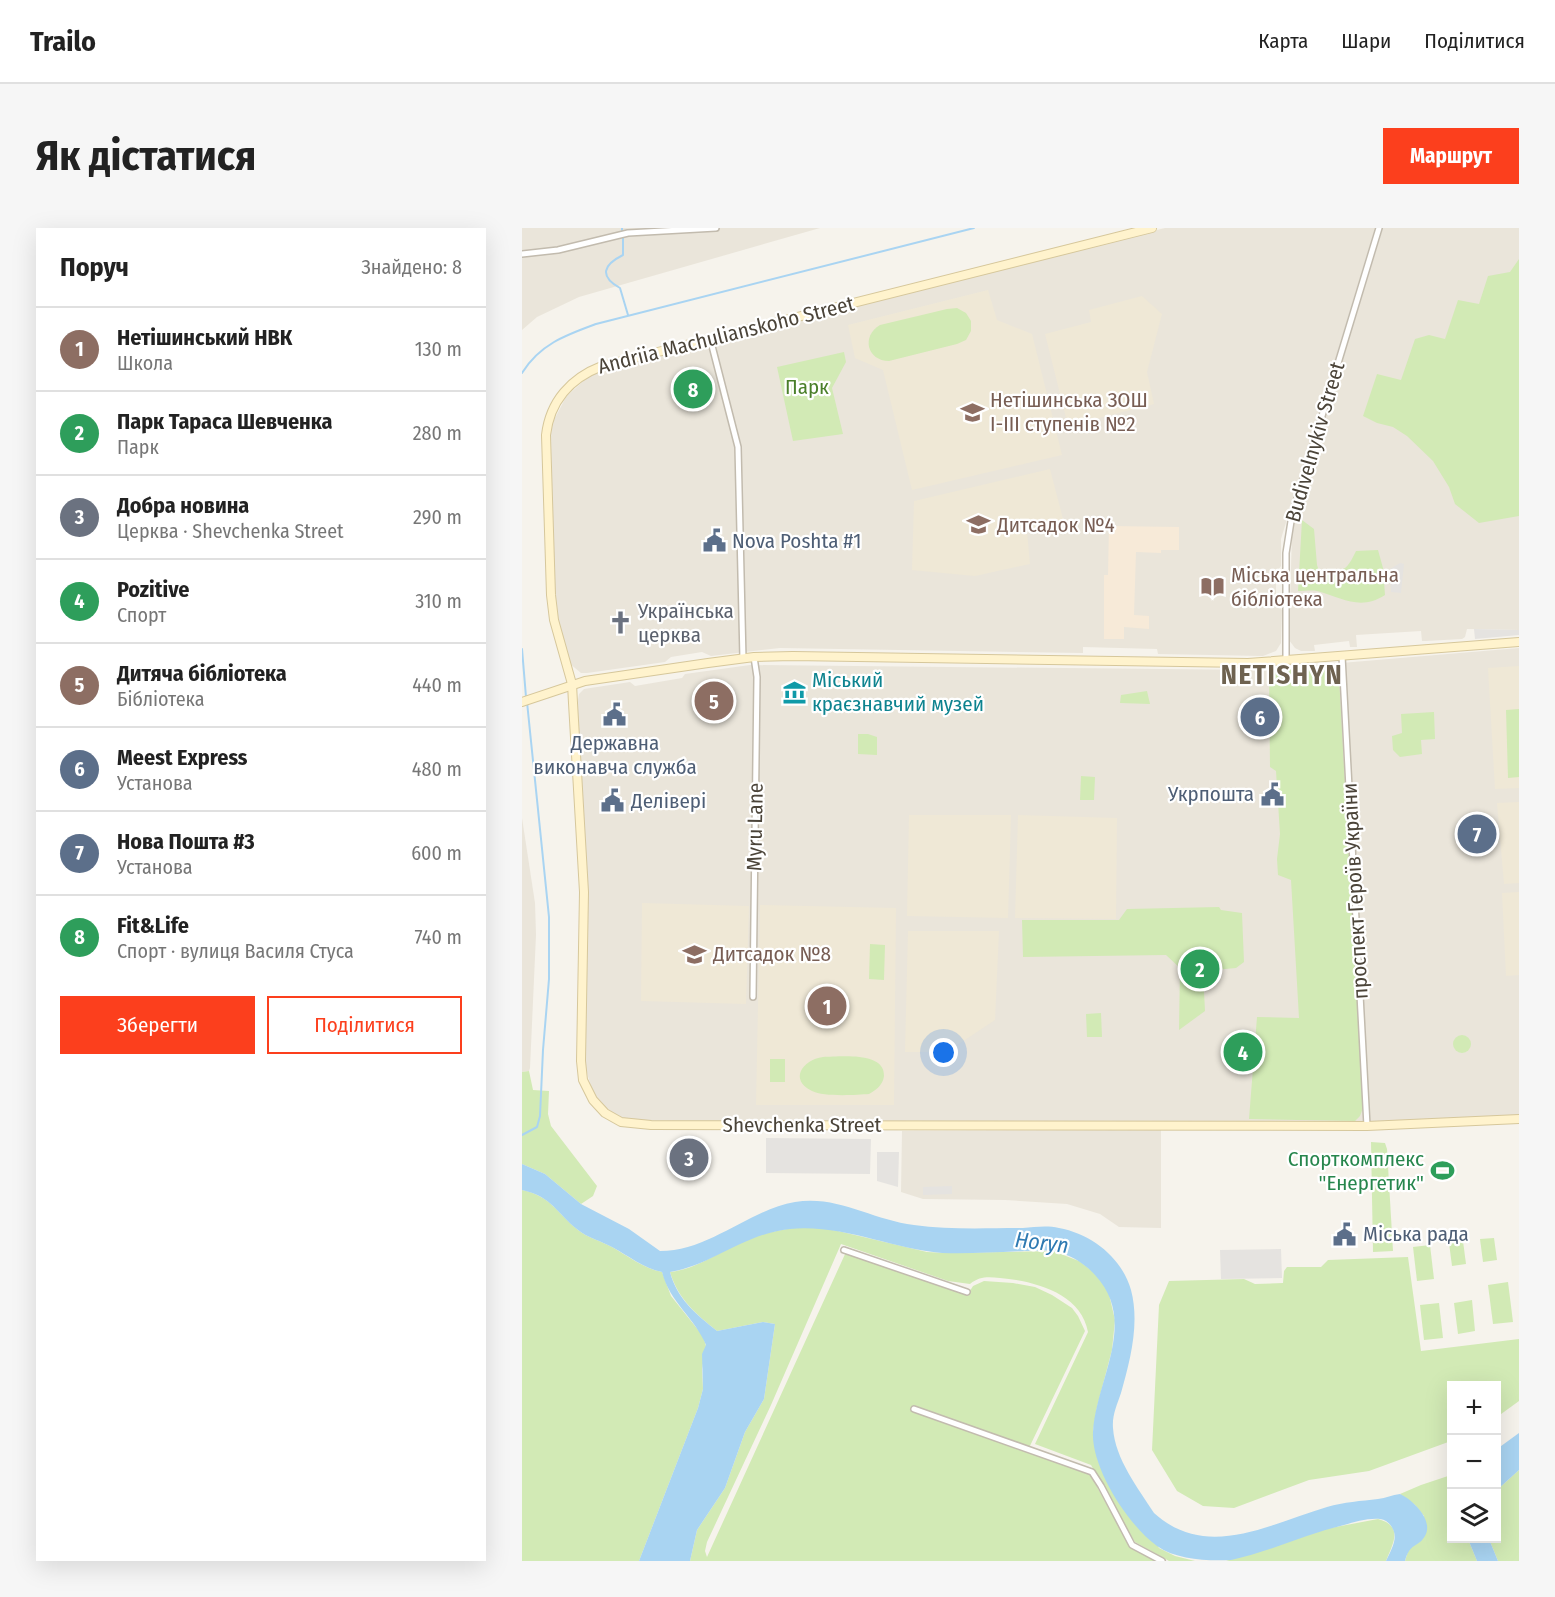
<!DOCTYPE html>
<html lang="uk">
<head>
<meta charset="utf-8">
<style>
	body { margin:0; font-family:"Fira Sans Condensed",sans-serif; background:#f6f6f6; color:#222 }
	.controls { position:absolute; right:18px; bottom:18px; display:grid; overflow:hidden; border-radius:0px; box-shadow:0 6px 24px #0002 }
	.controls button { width:54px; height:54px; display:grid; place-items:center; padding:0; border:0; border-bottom:2px solid #e0e0e0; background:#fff; color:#222; font:30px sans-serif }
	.you { position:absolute; left:422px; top:825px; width:21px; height:21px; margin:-15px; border:4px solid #fff; border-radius:50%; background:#1a73e8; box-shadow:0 0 0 9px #1a73e833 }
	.badge { display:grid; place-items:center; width:39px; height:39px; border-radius:50%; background:#fc3f1d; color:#fff; font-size:20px; font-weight:700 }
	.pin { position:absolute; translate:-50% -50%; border:3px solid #fff; box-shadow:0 2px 6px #0006 }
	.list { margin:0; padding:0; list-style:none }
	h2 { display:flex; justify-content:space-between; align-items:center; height:78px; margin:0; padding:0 24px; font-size:26px }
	h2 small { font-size:20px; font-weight:400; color:#767676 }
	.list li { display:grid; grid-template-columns:39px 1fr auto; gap:18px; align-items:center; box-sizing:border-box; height:84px; padding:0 24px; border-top:2px solid #e0e0e0 }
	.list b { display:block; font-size:22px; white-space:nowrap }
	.list p { margin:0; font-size:20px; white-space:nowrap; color:#767676 }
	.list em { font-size:20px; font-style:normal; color:#767676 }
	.actions { display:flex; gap:12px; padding:18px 24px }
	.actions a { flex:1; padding:14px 0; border:2px solid #fc3f1d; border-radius:0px; text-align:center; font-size:21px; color:#fc3f1d }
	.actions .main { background:#fc3f1d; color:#fff }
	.icon { flex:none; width:33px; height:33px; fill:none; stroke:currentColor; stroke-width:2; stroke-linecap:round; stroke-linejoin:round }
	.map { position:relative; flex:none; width:997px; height:1333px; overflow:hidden; border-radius:0px }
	header { display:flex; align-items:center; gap:36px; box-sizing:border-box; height:84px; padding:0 30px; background:#fff; border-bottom:2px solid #e0e0e0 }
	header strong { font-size:28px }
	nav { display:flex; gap:33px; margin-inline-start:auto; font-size:21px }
	.intro { display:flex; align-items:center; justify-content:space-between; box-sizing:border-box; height:144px; padding:0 36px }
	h1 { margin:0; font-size:42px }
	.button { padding:15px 27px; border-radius:0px; background:#fc3f1d; color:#fff; font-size:21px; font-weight:700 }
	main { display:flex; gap:36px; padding:0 36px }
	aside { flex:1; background:#fff; border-radius:0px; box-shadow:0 6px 24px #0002 }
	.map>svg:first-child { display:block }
	.residential { fill:#eae5da }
	.commercial { fill:#f7ead8 }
	.education { fill:#efe8d6 }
	.green { fill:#d2eab5 }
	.parking { fill:#e5e3e0 }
	.water { fill:#a9d4f2 }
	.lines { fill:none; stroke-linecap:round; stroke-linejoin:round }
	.stream { stroke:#a9d4f2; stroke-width:2 }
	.street-casing { stroke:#c2bbae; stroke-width:8 }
	.secondary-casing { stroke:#d6c79b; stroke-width:10 }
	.street { stroke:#fff; stroke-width:5 }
	.secondary { stroke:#fff3cd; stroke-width:8 }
	.labels { text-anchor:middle; stroke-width:4.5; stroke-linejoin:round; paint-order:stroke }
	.street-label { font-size:21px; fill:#4b4439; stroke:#fff }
	.park-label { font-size:21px; fill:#4a7f2a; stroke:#fff }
	.education-label { font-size:21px; fill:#785e54; stroke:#fff; text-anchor:start }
	.service-label { font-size:21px; fill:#4e5e75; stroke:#fff; text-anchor:start }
	.worship-label { font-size:21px; fill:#5b616d; stroke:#fff; text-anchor:start }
	.culture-label { font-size:21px; fill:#0d838f; stroke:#fff; text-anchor:start }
	.leisure-label { font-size:21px; fill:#27864d; stroke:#fff; text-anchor:end }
	.water-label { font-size:22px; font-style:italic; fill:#2e7ab2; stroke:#fff }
	.district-label { font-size:27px; font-weight:bold; letter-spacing:1.5px; fill:#6e6250; stroke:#fff }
</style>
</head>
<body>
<header>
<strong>Trailo</strong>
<nav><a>Карта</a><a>Шари</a><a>Поділитися</a></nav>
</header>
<div class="intro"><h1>Як дістатися</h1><a class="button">Маршрут</a></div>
<main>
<aside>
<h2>Поруч<small>Знайдено: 8</small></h2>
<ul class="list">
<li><span class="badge" style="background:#8d6e63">1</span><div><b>Нетішинський НВК</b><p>Школа</p></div><em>130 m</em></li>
<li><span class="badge" style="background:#2e9e5b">2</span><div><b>Парк Тараса Шевченка</b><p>Парк</p></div><em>280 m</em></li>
<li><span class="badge" style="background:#6b7280">3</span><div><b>Добра новина</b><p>Церква · Shevchenka Street</p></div><em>290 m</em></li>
<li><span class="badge" style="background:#2e9e5b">4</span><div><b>Pozitive</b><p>Спорт</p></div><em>310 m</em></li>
<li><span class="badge" style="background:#8d6e63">5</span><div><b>Дитяча бібліотека</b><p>Бібліотека</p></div><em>440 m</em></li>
<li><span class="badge" style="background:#5c6f8a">6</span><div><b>Meest Express</b><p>Установа</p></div><em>480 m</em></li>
<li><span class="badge" style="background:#5c6f8a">7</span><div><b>Нова Пошта #3</b><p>Установа</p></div><em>600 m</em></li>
<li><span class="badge" style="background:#2e9e5b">8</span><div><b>Fit&amp;Life</b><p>Спорт · вулиця Василя Стуса</p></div><em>740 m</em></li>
</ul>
<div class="actions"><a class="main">Зберегти</a><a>Поділитися</a></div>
</aside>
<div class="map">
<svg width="997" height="1333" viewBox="0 0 997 1333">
	<rect width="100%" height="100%" fill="#f6f3ec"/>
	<!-- residential -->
	<g class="residential">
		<path d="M 0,0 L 298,0 L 57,69 L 15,89 L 0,102 Z"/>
		<path d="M 643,0 L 853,0 L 759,311 L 759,338 L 754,345 L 754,376 L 760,382 L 759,415 L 754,423 L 741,428 L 636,426 L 635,421 L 561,419 L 561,425 L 258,420 L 189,428 L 180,424 L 149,429 L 143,434 L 65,445 L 59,445 L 47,435 L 35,391 L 32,361 L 29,205 L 32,192 L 44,169 L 69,146 L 292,87 Z"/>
		<path d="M 861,0 L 997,0 L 997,402 L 945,401 L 943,409 L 940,411 L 904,413 L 900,413 L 899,403 L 834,407 L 835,419 L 828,419 L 827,413 L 792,417 L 793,423 L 779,423 L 773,420 L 767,412 L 770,304 L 779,267 Z"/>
		<path d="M 997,420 L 997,887 L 861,895 L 154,893 L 107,892 L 98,889 L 84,880 L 71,865 L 63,838 L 66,667 L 55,477 L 57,466 L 62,461 L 108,454 L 113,458 L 160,450 L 163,446 L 228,437 L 737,442 Z"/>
		<path d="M 0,590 L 13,675 L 14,707 L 8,840 L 7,843 L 0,844 Z"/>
		<path d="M 639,902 L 639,1000 L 597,999 L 578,986 L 545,976 L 483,972 L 401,971 L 379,964 L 380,903 Z"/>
	</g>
	<!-- commercial -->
	<path class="commercial" d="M 587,298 L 657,299 L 657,322 L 639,322 L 639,325 L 614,324 L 612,387 L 627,388 L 627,401 L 602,399 L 602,411 L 582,411 L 582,347 L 586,347 Z"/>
	<!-- education -->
	<g class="education">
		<path d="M 466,62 L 475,92 L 510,106 L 540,227 L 390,262 L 361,142 L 333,130 L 326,97 Z"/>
		<path d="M 620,68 L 640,86 L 625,144 L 632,176 L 546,198 L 523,106 L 569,94 L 567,82 Z"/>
		<path d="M 528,241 L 541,291 L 505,303 L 508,336 L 453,348 L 390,342 L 392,273 Z"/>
		<path d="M 997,438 L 997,560 L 973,561 L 966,440 Z"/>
		<path d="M 997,574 L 997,655 L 982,656 L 975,575 Z"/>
		<path d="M 387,587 L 489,587 L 486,690 L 385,688 Z"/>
		<path d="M 496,587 L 595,590 L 594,691 L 493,690 Z"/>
		<path d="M 997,664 L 997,747 L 984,748 L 980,665 Z"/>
		<path d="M 120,675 L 227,678 L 224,776 L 119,773 Z"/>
		<path d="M 238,677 L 374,680 L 372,877 L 234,877 Z"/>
		<path d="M 386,703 L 477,703 L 473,792 L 425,824 L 383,824 Z"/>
	</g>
	<!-- green -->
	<g class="green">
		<path d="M 997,31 L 997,288 L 957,295 L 933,276 L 927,259 L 911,233 L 885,208 L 871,199 L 855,195 L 841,188 L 855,146 L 879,152 L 893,111 L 907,107 L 923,111 L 936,72 L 957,76 L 966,48 L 988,44 Z"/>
		<path d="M 435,80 L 444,85 L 449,93 L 449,103 L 444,112 L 435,116 L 367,133 C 345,133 339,108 358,97 L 425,81 Z"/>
		<path d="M 322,124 L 324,134 L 310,160 L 321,206 L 271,213 L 255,139 Z"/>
		<path d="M 780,292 L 792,301 L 795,337 L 798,346 C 819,335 820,353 834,323 L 856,322 L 861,340 L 863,367 C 838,383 821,370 795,363 C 790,362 782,363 776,363 Z"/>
		<path d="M 802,438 L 812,441 L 817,449 L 841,880 L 838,888 L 833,893 L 727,891 L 735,789 L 777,790 L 769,652 L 756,647 L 755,631 L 758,606 L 754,543 L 748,539 L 747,442 Z"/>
		<path d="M 625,463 L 628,476 L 598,475 L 599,467 Z"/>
		<path d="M 997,481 L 997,549 L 986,550 L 984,482 Z"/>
		<path d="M 912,484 L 913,511 L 899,512 L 900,526 L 878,529 L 871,522 L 870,508 L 880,505 L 879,486 Z"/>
		<path d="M 336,506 L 346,506 L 355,509 L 355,527 L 336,526 Z"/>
		<path d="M 559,548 L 573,549 L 572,572 L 558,572 Z"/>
		<path d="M 697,679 L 699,682 L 720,685 L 722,734 L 714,740 L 681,743 L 683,783 L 657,802 L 658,740 L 644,727 L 501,729 L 500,692 L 597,692 L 605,681 Z"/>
		<path d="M 348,716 L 363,717 L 362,752 L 347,751 Z"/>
		<path d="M 579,785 L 580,809 L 565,809 L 564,786 Z"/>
		<circle cx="940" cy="816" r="9"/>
		<path d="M 301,829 C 317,829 363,823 362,848 C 361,857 354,862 347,866 C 334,867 301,869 290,863 C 267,852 280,832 301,829 Z"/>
		<rect x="248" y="831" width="15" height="23"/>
		<path d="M 7,843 L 11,862 L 27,863 L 26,886 L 29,898 L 75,958 L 71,968 L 59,976 L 23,946 L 0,936 L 0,844 Z"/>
		<path d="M 849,914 L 863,915 L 865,921 L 871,1023 L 851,1024 Z"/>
		<path d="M 0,962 C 29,968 35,985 56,1002 C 66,1010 79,1013 90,1019 C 106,1028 121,1040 140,1044 L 149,1068 L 181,1108 L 184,1118 L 180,1141 L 181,1161 L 176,1180 L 117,1333 L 0,1333 Z"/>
		<path d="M 271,1000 L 299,1000 L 316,1003 L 405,1024 L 424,1025 L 531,1023 L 557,1033 L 569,1042 L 582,1056 L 587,1066 L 593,1092 L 590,1122 L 575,1179 L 571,1203 L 637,1320 L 653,1328 L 673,1333 L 647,1333 L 613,1314 L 605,1302 L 569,1237 L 513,1216 L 566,1104 C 559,1065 512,1053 478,1050 C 466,1049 458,1048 448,1056 L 426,1053 L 319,1016 L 249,1177 L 185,1314 L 183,1323 L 185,1329 L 324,1024 L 446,1066 L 451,1058 L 462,1053 L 491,1055 L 513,1059 L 530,1067 L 550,1080 L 556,1088 L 563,1103 L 506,1222 L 568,1246 L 608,1319 L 635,1333 L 168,1333 L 175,1302 L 203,1260 L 223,1204 L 242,1171 L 253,1096 L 241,1094 L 195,1103 C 174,1086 156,1071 148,1044 C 175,1041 197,1024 221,1013 C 236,1006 254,1003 271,1000 Z"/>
		<path d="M 972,1010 L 975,1032 L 961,1034 L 958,1011 Z"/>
		<path d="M 941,1013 L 944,1036 L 930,1038 L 927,1015 Z"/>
		<path d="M 908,1017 L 912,1051 L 895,1053 L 891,1019 Z"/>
		<path d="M 886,1029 L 899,1123 L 997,1111 L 997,1173 L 975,1189 L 975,1158 L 930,1158 L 929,1213 L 847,1243 L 787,1252 L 712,1280 L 681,1278 L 655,1263 L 630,1222 L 637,1077 L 647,1053 L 722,1051 L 733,1056 L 761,1055 L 762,1043 L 765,1039 L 799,1039 L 806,1032 Z"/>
		<path d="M 986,1054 L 991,1094 L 971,1096 L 966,1057 Z"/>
		<path d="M 950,1072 L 953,1103 L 936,1106 L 932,1075 Z"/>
		<path d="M 917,1075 L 921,1110 L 902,1112 L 898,1077 Z"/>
		<path d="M 997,1242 L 997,1333 L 976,1333 L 967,1311 L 975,1310 L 975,1262 Z"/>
		<path d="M 929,1247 L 930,1310 L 946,1311 L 955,1333 L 883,1333 L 887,1320 L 898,1312 L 902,1288 L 893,1277 L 878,1266 L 899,1257 Z"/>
		<path d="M 856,1291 C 882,1298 871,1315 864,1333 L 704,1333 L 803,1301 Z"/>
	</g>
	<!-- parking -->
	<g class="parking">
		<path d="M 878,335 L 882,336 L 879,365 L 869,364 L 868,341 Z"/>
		<path d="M 952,401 L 997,402 L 997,407 L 953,411 Z"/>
		<path d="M 244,910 L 349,911 L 348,946 L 244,945 Z"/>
		<path d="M 355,924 L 377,924 L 376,959 L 355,953 Z"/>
		<path d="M 430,958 L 430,966 L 401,967 L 401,959 Z"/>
		<path d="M 759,1021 L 760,1050 L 699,1051 L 698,1022 Z"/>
	</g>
	<!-- water -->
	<g class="water">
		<path d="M 0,936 L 23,946 L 59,976 L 107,1001 L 138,1023 C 188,1023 226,982 273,974 C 316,967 350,992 392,997 C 427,1002 466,1000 501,1000 C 513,999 525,997 537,1000 C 570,1006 600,1030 609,1062 C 618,1096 608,1133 599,1165 C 595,1177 590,1187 591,1200 C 593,1231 616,1260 632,1285 C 685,1333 747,1296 805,1279 C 822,1274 839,1273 856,1271 C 864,1270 870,1267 878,1266 C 891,1272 912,1292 903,1308 C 896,1320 888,1314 883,1333 L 864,1333 C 868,1324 875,1313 872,1304 C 870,1297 865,1292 858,1291 C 846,1290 833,1294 822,1297 C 784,1306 747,1324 709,1332 C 685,1333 655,1332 635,1318 C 606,1297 569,1240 571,1204 C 574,1151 617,1094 573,1047 C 564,1037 552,1029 539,1025 C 527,1021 515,1023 503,1023 C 476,1024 447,1026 420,1025 C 369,1021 321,996 268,1001 C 221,1006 191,1037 148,1044 C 155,1071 174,1086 195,1103 L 241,1094 L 253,1096 L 242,1171 L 223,1204 L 203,1260 L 175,1302 L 168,1333 L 117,1333 L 176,1180 L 181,1161 L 180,1126 L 184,1117 C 173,1090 148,1075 140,1044 C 121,1040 107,1028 90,1019 C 79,1013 66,1010 56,1002 C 34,985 31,969 0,962 Z"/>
		<path d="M 997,1205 L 997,1242 L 975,1262 L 975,1221 Z"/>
		<path d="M 946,1311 L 967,1311 L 976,1333 L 955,1333 Z"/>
	</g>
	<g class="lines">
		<!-- stream -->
		<g class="stream">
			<path d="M 100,0 L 100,2"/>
			<path d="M 101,10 L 101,27 C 81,37 77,48 98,60 L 106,87"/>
			<path d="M 0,145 C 18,116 44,107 74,96 L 452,0"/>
			<path d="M 0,421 L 4,469"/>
			<path d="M 0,907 L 15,899 L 18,888 L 21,822 L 27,751 L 27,689 L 5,474"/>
		</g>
		<defs>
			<g id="street">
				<path d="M 0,26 L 36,22 L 106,5 L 194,0"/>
				<path d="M 188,110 L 216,219 L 221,431"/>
				<path d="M 820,428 L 845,898"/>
				<path d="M 764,433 L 764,325 L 770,287 L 857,0"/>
				<path d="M 231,769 L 235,449 L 232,429"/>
				<path d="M 322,1022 L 445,1064"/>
				<path d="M 392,1181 L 570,1244 L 579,1258 L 610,1317 L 640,1333"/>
			</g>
			<g id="secondary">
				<path d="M 630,0 L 80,138 C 49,150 28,173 24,207 L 29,367 L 32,392 L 50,456 L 51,475 L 62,664 L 59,833 L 61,852 L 71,872 L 83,885 L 99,894 L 129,897 L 845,898 L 997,891"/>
				<path d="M 0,474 L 63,453 L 186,435 L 232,429 L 271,428 L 726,435 L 997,414"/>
			</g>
		</defs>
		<!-- street casing -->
		<use href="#street" class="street-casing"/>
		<!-- secondary casing -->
		<use href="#secondary" class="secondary-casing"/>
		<!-- street -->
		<use href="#street" class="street"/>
		<!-- secondary -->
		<use href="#secondary" class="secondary"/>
	</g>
	<!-- icons -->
	<defs>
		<symbol id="school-bare" viewBox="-9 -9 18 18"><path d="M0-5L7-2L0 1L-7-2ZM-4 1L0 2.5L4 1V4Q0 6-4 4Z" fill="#8d6e63" stroke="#fff" stroke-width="2.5" paint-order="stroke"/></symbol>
		<symbol id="civic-bare" viewBox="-9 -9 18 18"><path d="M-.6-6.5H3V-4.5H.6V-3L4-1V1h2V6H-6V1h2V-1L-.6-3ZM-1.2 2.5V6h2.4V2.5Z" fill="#5c6f8a" stroke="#fff" stroke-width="2.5" paint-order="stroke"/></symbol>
		<symbol id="library-bare" viewBox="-9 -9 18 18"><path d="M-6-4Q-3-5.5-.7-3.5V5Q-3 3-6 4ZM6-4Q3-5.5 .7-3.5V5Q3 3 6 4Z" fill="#8d6e63" stroke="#fff" stroke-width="2.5" paint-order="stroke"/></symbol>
		<symbol id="church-bare" viewBox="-9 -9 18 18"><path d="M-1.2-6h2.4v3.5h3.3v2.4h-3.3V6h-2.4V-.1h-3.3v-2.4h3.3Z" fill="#6b7280" stroke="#fff" stroke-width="2.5" paint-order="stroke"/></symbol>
		<symbol id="museum-bare" viewBox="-9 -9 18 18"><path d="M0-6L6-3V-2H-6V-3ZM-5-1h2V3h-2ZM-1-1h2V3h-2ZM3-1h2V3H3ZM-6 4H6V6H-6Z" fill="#0f9aa8" stroke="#fff" stroke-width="2.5" paint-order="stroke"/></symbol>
		<symbol id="stadium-bare" viewBox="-9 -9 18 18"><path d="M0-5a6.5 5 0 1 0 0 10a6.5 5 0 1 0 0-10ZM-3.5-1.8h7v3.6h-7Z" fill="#2e9e5b" stroke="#fff" stroke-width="2.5" paint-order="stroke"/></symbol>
	</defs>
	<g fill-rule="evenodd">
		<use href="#school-bare" x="434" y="168" width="33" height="33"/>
		<use href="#school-bare" x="440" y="280" width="33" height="33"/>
		<use href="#civic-bare" x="176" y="296" width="33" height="33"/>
		<use href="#library-bare" x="674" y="342" width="33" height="33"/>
		<use href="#church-bare" x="82" y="378" width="33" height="33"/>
		<use href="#museum-bare" x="256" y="448" width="33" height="33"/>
		<use href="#civic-bare" x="76" y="470" width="33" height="33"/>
		<use href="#civic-bare" x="734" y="550" width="33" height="33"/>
		<use href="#civic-bare" x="74" y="556" width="33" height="33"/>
		<use href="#school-bare" x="156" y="710" width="33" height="33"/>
		<use href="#stadium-bare" x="904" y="926" width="33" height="33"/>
		<use href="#civic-bare" x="806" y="990" width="33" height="33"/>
	</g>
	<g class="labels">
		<!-- street labels -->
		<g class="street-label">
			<text transform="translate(204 107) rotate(-14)" y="7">Andriia Machulianskoho Street</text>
			<text transform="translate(793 214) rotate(-74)" y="7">Budivelnykiv Street</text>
			<text transform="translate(233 599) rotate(-89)" y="7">Myru Lane</text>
			<text transform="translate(833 663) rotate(-93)" y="7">проспект Героїв України</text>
			<text x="280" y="904">Shevchenka Street</text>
		</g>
		<!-- park labels -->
		<g class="park-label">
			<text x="285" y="166">Парк</text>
		</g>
		<!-- education labels -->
		<g class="education-label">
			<text x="468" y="179">Нетішинська ЗОШ<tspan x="468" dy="24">І-ІІІ ступенів №2</tspan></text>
			<text x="475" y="304">Дитсадок №4</text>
			<text x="709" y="354">Міська центральна<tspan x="709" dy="24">бібліотека</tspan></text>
			<text x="191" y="733">Дитсадок №8</text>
		</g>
		<!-- service labels -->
		<g class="service-label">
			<text x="210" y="320">Nova Poshta #1</text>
			<text x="93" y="522" text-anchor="middle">Державна<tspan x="93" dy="24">виконавча служба</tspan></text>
			<text x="732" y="573" text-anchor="end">Укрпошта</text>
			<text x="109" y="580">Делівері</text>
			<text x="841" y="1013">Міська рада</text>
		</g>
		<!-- worship labels -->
		<g class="worship-label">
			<text x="116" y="390">Українська<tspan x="116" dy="24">церква</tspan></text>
		</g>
		<!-- culture labels -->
		<g class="culture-label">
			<text x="290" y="459">Міський<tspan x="290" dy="24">краєзнавчий музей</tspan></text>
		</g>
		<!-- leisure labels -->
		<g class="leisure-label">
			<text x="902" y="938">Спорткомплекс<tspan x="902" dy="24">"Енергетик"</tspan></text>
		</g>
		<!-- water labels -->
		<g class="water-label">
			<text transform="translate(520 1014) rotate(7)" y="8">Horyn</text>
		</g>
		<!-- district labels -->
		<g class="district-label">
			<text x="760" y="456">NETISHYN</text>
		</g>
	</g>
</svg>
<div class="controls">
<button>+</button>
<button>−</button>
<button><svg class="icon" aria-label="layers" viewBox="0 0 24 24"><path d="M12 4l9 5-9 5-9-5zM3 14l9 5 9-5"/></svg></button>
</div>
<div class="you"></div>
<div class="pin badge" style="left:305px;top:778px;background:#8d6e63">1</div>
<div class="pin badge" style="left:678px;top:741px;background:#2e9e5b">2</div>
<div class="pin badge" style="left:167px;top:930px;background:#6b7280">3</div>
<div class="pin badge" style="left:721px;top:824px;background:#2e9e5b">4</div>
<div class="pin badge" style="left:192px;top:473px;background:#8d6e63">5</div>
<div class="pin badge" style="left:738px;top:489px;background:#5c6f8a">6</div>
<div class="pin badge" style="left:955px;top:606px;background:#5c6f8a">7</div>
<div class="pin badge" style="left:171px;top:161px;background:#2e9e5b">8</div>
</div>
</main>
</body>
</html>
